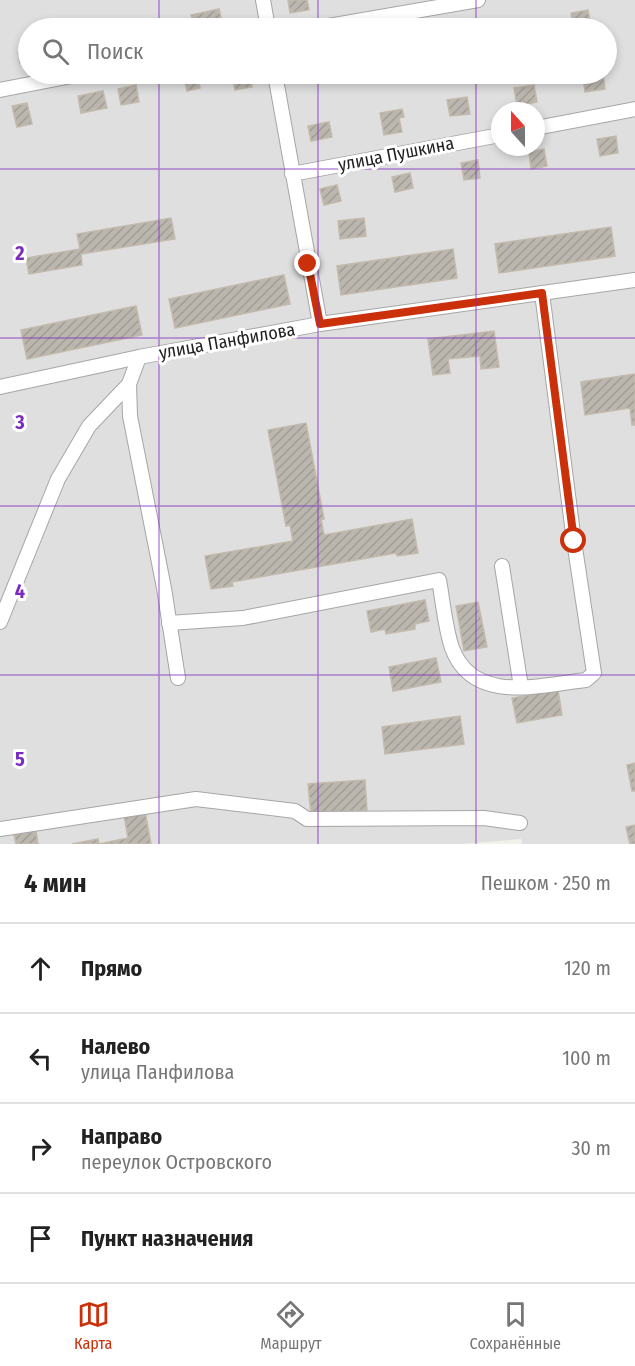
<!DOCTYPE html>
<html lang="ru">
<head>
<meta charset="utf-8">
<style>
	body { margin:0; font-family:"Fira Sans Condensed",sans-serif; background:#f2f2f2; color:#222 }
	.compass { position:absolute; left:491px; top:102px; width:54px; height:54px; border-radius:50%; background:#fff; box-shadow:0 3px 9px #0003; rotate:339deg }
	.stop { position:absolute; width:18px; height:18px; margin:-14px; border:4px solid #ca300a; border-radius:50%; background:#fff }
	.stop.end { background:#ca300a; border-color:#fff; box-shadow:0 2px 6px #0008 }
	.list { margin:0; padding:0; list-style:none }
	h2 { display:flex; justify-content:space-between; align-items:center; height:78px; margin:0; padding:0 24px; font-size:26px }
	h2 small { font-size:20px; font-weight:400; color:#767676 }
	.list li { display:grid; grid-template-columns:39px 1fr auto; gap:18px; align-items:center; box-sizing:border-box; height:90px; padding:0 24px; border-top:2px solid #e0e0e0 }
	.list b { display:block; font-size:22px; white-space:nowrap }
	.list p { margin:0; font-size:20px; white-space:nowrap; color:#767676 }
	.list em { font-size:20px; font-style:normal; color:#767676 }
	.icon { flex:none; width:33px; height:33px; fill:none; stroke:currentColor; stroke-width:2; stroke-linecap:round; stroke-linejoin:round }
	.map { position:relative; flex:none; width:635px; height:844px; overflow:hidden }
	.search { position:absolute; background:#fff; box-shadow:0 3px 9px #0003; left:18px; right:18px; top:18px; height:66px; display:flex; align-items:center; gap:15px; box-sizing:border-box; padding:0 21px; border-radius:33px; color:#767676; font-size:22px }
	.sheet { height:438px; background:#fff }
	nav { display:flex; justify-content:space-around; align-items:center; box-sizing:border-box; height:84px; border-top:2px solid #e0e0e0; background:#fff; font-size:16px; color:#767676 }
	nav a { display:grid; justify-items:center; gap:3px }
	nav .on { color:#ca300a }
	.map>svg:first-child { display:block }
	.residential { fill:#e0dfdf; fill-rule:evenodd }
	.building { fill:url(#building-hatch); stroke:#c3baac; stroke-width:1.5 }
	.lines { fill:none; stroke-linecap:round; stroke-linejoin:round }
	.minor-casing { stroke:#a6a6a6; stroke-width:16 }
	.minor { stroke:#fff; stroke-width:14 }
	.route { stroke:#ca300a; stroke-width:8 }
	.grid { fill:none; stroke:#7b2cbf; stroke-width:1.5; stroke-opacity:0.55 }
	.labels { text-anchor:middle; stroke-width:6; stroke-linejoin:round; paint-order:stroke }
	.street-label { font-size:18px; fill:#222; stroke:#fff }
	.grid-label { font-size:20px; text-anchor:middle; font-weight:bold; fill:#7b2cbf; stroke:#fff; stroke-width:6; stroke-linejoin:round; paint-order:stroke }
</style>
</head>
<body>
<div class="map">
<svg width="635" height="844" viewBox="0 0 635 844">
	<defs>
		<pattern id="building-hatch" width="6" height="6" patternUnits="userSpaceOnUse" patternTransform="scale(1.5)"><rect width="6" height="6" fill="#bbb7af"/><path d="M-1 1l2-2M0 6l6-6M5 7l2-2" fill="none" stroke="#a09d96"/></pattern>
	</defs>
	<rect width="100%" height="100%" fill="#f1f0e9"/>
	<!-- residential -->
	<path class="residential" d="M 0,0 L 635,0 L 635,844 L 522,844 L 521,839 L 460,844 L 0,844 ZM 28,28 L 606,28 L 606,74 L 28,74 ZM 500,111 L 536,111 L 536,147 L 500,147 Z"/>
	<!-- building -->
	<g class="building">
		<path d="M 288,0 L 307,0 L 309,10 L 290,13 Z"/>
		<path d="M 219,9 L 223,26 L 194,28 L 191,15 Z"/>
		<path d="M 588,10 L 591,27 L 574,28 L 571,13 Z"/>
		<path d="M 521,19 L 523,28 L 505,28 L 504,23 Z"/>
		<path d="M 168,21 L 170,28 L 146,28 L 146,26 Z"/>
		<path d="M 28,50 L 28,61 L 20,63 L 18,52 Z"/>
		<path d="M 197,74 L 200,88 L 187,91 L 184,77 Z"/>
		<path d="M 232,74 L 249,74 L 252,87 L 235,90 Z"/>
		<path d="M 603,74 L 605,89 L 585,92 L 583,76 Z"/>
		<path d="M 136,85 L 139,102 L 121,105 L 118,89 Z"/>
		<path d="M 534,85 L 537,102 L 517,106 L 514,88 Z"/>
		<path d="M 103,91 L 107,108 L 81,113 L 78,96 Z"/>
		<path d="M 467,97 L 470,114 L 450,116 L 447,100 Z"/>
		<path d="M 27,103 L 32,124 L 17,127 L 12,106 Z"/>
		<path d="M 402,109 L 404,117 L 399,118 L 402,132 L 384,135 L 380,113 Z"/>
		<path d="M 329,122 L 332,137 L 311,141 L 308,126 Z"/>
		<path d="M 616,136 L 618,153 L 600,156 L 597,139 Z"/>
		<path d="M 544,149 L 547,166 L 531,169 L 529,152 Z"/>
		<path d="M 478,160 L 480,178 L 464,180 L 461,163 Z"/>
		<path d="M 410,173 L 413,188 L 395,192 L 392,177 Z"/>
		<path d="M 337,185 L 341,201 L 324,205 L 320,189 Z"/>
		<path d="M 171,218 L 175,239 L 81,254 L 82,265 L 29,274 L 26,258 L 80,249 L 77,234 Z"/>
		<path d="M 364,218 L 366,236 L 340,239 L 338,221 Z"/>
		<path d="M 611,227 L 615,256 L 499,273 L 495,244 Z"/>
		<path d="M 453,249 L 457,278 L 341,295 L 337,266 Z"/>
		<path d="M 284,275 L 290,304 L 175,328 L 169,299 Z"/>
		<path d="M 136,306 L 142,335 L 27,359 L 21,330 Z"/>
		<path d="M 494,331 L 499,367 L 481,369 L 480,356 L 448,359 L 450,373 L 433,375 L 428,339 Z"/>
		<path d="M 635,374 L 635,425 L 632,425 L 630,408 L 585,415 L 581,382 Z"/>
		<path d="M 306,423 L 324,519 L 321,519 L 324,535 L 412,519 L 418,553 L 397,556 L 396,553 L 232,582 L 233,586 L 211,589 L 205,556 L 293,541 L 290,525 L 286,526 L 268,430 Z"/>
		<path d="M 425,600 L 429,621 L 415,624 L 415,629 L 386,634 L 385,629 L 371,632 L 367,611 Z"/>
		<path d="M 478,602 L 487,647 L 464,651 L 456,606 Z"/>
		<path d="M 436,658 L 441,682 L 393,691 L 389,667 Z"/>
		<path d="M 558,690 L 562,715 L 517,723 L 512,698 Z"/>
		<path d="M 460,716 L 464,744 L 385,754 L 382,727 Z"/>
		<path d="M 635,763 L 635,791 L 632,791 L 627,765 Z"/>
		<path d="M 365,780 L 367,810 L 311,814 L 308,784 Z"/>
		<path d="M 145,811 L 151,844 L 72,844 L 98,839 L 99,844 L 128,838 L 124,815 Z"/>
		<path d="M 635,825 L 635,844 L 630,844 L 626,827 Z"/>
		<path d="M 36,831 L 38,844 L 16,844 L 14,835 Z"/>
	</g>
	<g class="lines">
		<defs>
			<g id="minor">
				<path d="M 263,0 L 268,28"/>
				<path d="M 317,28 L 478,0"/>
				<path d="M 275,74 L 320,324"/>
				<path d="M 0,90 L 82,74"/>
				<path d="M 536,128 L 635,109"/>
				<path d="M 292,174 L 500,135"/>
				<path d="M 129,384 L 130,416 L 164,588 L 178,678"/>
				<path d="M 0,387 L 139,357 L 320,324 L 635,280"/>
				<path d="M 502,566 L 521,687"/>
				<path d="M 0,622 L 58,479 L 89,426 L 129,384 L 139,357"/>
				<path d="M 169,623 L 243,618 L 439,580 C 443,602 445,627 452,648 C 473,705 540,685 586,680 L 594,673 L 574,541 L 542,293"/>
				<path d="M 0,829 L 196,799 L 295,811 L 307,819 L 484,818 L 520,823"/>
			</g>
		</defs>
		<!-- minor casing -->
		<use href="#minor" class="minor-casing"/>
		<!-- minor -->
		<use href="#minor" class="minor"/>
	</g>
	<g class="lines">
		<!-- route -->
		<path class="route" d="M 308,264 L 320,324 L 542,293 L 574,541"/>
	</g>
	<!-- grid -->
	<path class="grid" d="M 159,0 L 159,28M 318,0 L 318,28M 476,0 L 476,28M 159,74 L 159,844M 318,74 L 318,844M 476,74 L 476,844M 0,169 L 635,169M 0,338 L 635,338M 0,506 L 635,506M 0,675 L 635,675"/>
	<g class="labels">
		<!-- street labels -->
		<g class="street-label">
			<text transform="translate(396 154) rotate(-11)" y="6">улица Пушкина</text>
			<text transform="translate(227 341) rotate(-10)" y="6">улица Панфилова</text>
		</g>
	</g>
	<g class="grid-label">
		<text x="20" y="260">2</text>
		<text x="20" y="429">3</text>
		<text x="20" y="598">4</text>
		<text x="20" y="766">5</text>
	</g>
</svg>
<svg class="compass" viewBox="-18 -18 36 36"><path d="M0-13l5 13h-10z" fill="#e53935"/><path d="M0 13l5-13h-10z" fill="#767676"/></svg>
<div class="stop" style="left:574px;top:541px"></div>
<div class="stop end" style="left:308px;top:264px"></div>
<div class="search"><svg class="icon" aria-label="search" viewBox="0 0 24 24"><circle cx="10" cy="10" r="6"/><path d="M15 15l6 6"/></svg>Поиск</div>
</div>
<section class="sheet">
<h2>4 мин<small>Пешком · 250 m</small></h2>
<ul class="list">
<li><svg class="icon" aria-label="ahead" viewBox="0 0 24 24"><path d="M12 20V5M6 11l6-6 6 6"/></svg><div><b>Прямо</b></div><em>120 m</em></li>
<li><svg class="icon" aria-label="left" viewBox="0 0 24 24"><path d="M17 20v-9H6M10 6l-5 5 5 5"/></svg><div><b>Налево</b><p>улица Панфилова</p></div><em>100 m</em></li>
<li><svg class="icon" aria-label="right" viewBox="0 0 24 24"><path d="M7 20v-9h11M14 6l5 5-5 5"/></svg><div><b>Направо</b><p>переулок Островского</p></div><em>30 m</em></li>
<li><svg class="icon" aria-label="arrive" viewBox="0 0 24 24"><path d="M6 21V4h12l-3 4 3 4H6"/></svg><div><b>Пункт назначения</b></div></li>
</ul>
</section>
<nav>
<a class="on"><svg class="icon" aria-label="map" viewBox="0 0 24 24"><path d="M3 6l6-2 6 2 6-2v14l-6 2-6-2-6 2zM9 4v14M15 6v14"/></svg>Карта</a>
<a><svg class="icon" aria-label="directions" viewBox="0 0 24 24"><path d="M12 3l9 9-9 9-9-9zM9 14v-3h6M13 9l2 2-2 2"/></svg>Маршрут</a>
<a><svg class="icon" aria-label="saved" viewBox="0 0 24 24"><path d="M7 4h10v16l-5-4-5 4z"/></svg>Сохранённые</a>
</nav>
</body>
</html>
